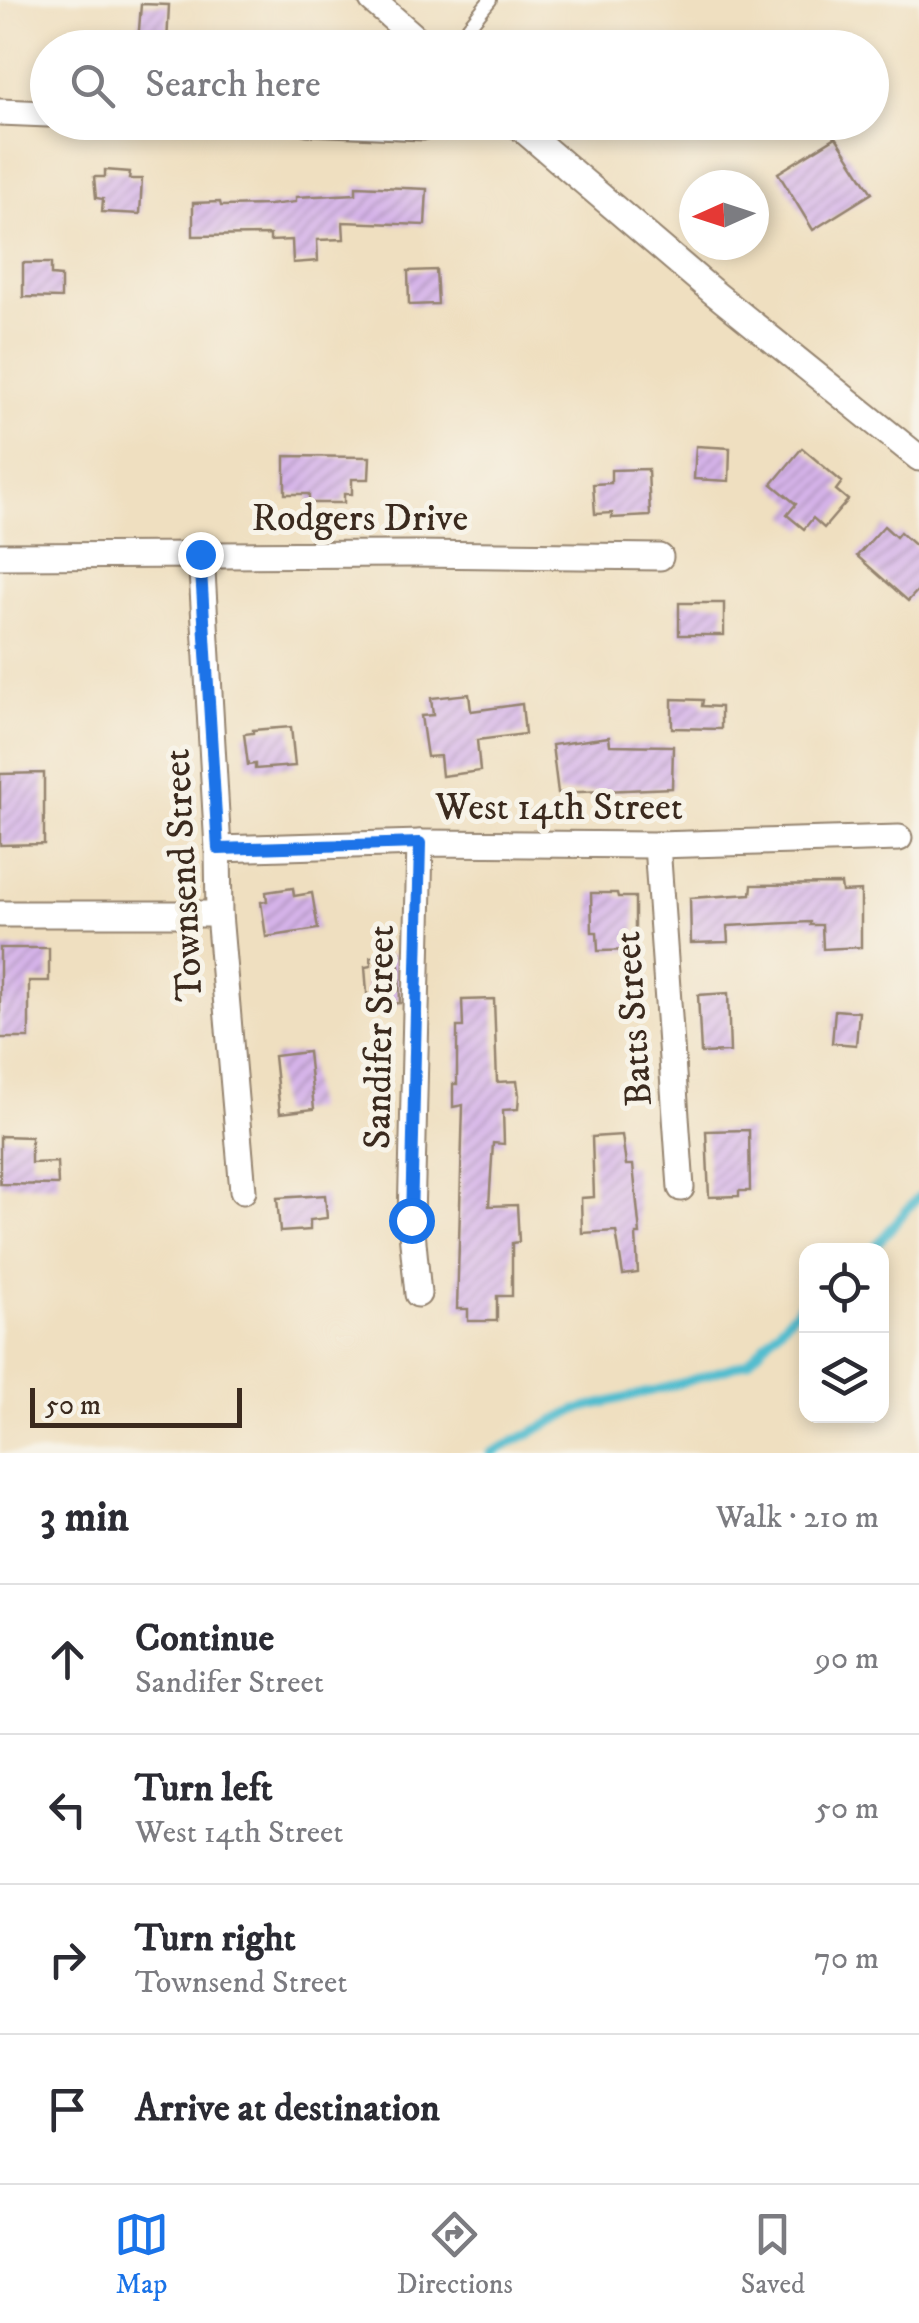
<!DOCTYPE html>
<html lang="en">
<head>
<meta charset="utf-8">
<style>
	body { margin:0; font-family:"IM FELL DW Pica",serif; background:#f7f7f7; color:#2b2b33 }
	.controls { position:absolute; right:30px; bottom:30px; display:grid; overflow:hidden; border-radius:20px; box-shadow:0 5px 15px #0003 }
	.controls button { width:90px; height:90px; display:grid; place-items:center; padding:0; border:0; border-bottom:2px solid #e1e1e2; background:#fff; color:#2b2b33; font:50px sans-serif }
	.compass { position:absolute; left:679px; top:170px; width:90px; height:90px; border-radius:50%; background:#fff; box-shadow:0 5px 15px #0003; rotate:267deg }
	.scale { position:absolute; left:30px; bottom:25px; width:212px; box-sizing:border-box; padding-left:10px; border:5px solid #3b2a1e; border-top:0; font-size:28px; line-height:35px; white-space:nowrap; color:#3b2a1e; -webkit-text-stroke:8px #f7f3e8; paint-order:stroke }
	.stop { position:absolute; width:30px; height:30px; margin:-22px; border:8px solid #1a73e8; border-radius:50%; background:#fff }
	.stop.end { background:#1a73e8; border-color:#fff; box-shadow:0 2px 10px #0008 }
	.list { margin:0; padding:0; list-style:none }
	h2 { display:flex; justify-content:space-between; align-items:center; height:130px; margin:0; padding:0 40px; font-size:42px }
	h2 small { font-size:32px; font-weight:400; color:#7c7c81 }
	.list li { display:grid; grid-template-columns:65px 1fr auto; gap:30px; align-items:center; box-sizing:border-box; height:150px; padding:0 40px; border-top:2px solid #e1e1e2 }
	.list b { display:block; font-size:38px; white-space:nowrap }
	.list p { margin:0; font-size:32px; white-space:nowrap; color:#7c7c81 }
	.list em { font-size:32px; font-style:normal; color:#7c7c81 }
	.icon { flex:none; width:55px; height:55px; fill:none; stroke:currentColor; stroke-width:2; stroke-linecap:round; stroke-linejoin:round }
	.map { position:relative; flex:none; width:919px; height:1453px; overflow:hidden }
	.search { position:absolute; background:#fff; box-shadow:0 5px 15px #0003; left:30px; right:30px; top:30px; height:110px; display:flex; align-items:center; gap:25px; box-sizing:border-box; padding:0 35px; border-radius:55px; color:#7c7c81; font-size:38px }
	.sheet { height:730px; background:#fff }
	nav { display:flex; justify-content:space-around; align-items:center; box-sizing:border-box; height:140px; border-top:2px solid #e1e1e2; background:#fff; font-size:28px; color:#7c7c81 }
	nav a { display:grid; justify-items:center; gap:5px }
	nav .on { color:#1a73e8 }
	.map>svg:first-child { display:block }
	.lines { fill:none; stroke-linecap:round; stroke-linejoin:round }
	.stream { stroke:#53bdcf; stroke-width:9 }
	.building { fill:url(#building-hatch) }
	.lane-casing { stroke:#95846f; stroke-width:16 }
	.street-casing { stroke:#95846f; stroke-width:29 }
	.lane { stroke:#fff; stroke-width:12 }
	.street { stroke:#fff; stroke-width:25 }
	.route { stroke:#1a73e8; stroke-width:12 }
	.labels { text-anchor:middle; stroke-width:10; stroke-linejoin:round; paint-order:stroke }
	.street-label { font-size:38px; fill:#3b2a1e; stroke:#f7f3e8 }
</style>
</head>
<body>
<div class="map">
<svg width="919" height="1453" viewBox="0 0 919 1453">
	<defs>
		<pattern id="building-hatch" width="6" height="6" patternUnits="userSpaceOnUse" patternTransform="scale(2.5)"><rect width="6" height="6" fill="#d5b3e9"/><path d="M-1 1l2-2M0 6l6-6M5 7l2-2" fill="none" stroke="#ae92bc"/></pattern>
	</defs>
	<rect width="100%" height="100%" fill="#f7f3e8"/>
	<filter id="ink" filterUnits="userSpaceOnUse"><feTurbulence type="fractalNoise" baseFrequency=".01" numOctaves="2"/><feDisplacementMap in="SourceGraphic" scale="20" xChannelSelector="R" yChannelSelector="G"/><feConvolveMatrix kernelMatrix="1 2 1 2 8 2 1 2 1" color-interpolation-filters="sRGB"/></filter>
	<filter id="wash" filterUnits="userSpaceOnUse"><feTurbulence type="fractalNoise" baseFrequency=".0048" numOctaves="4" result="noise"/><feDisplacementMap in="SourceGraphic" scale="40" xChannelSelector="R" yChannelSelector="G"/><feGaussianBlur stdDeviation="2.25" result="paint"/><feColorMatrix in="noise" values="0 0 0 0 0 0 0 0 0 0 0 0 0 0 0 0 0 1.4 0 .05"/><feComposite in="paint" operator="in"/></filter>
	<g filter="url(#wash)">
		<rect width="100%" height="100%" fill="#efdfc0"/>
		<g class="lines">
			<!-- stream -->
			<g class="stream">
				<path d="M 872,1250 L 919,1196"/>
				<path d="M 491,1453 L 576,1410 L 668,1387 L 748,1362 L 806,1299"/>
			</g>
		</g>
		<g id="blocks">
			<!-- building -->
			<g class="building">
				<path d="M 141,4 L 169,5 L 167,44 L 138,43 Z"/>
				<path d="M 836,137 L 872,193 L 813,230 L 778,173 Z"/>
				<path d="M 105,170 L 130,172 L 129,179 L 142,179 L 140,214 L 102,212 L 103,199 L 96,198 L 94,177 L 105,177 Z"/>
				<path d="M 356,186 L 427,189 L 425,225 L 343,222 L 344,239 L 317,240 L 318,261 L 293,263 L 292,240 L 270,241 L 270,235 L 193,236 L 193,203 L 220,202 L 221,206 L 269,205 L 296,202 L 296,197 L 356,194 Z"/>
				<path d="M 23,263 L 51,263 L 51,275 L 61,276 L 61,298 L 23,297 Z"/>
				<path d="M 436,270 L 438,304 L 409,305 L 408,271 Z"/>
				<path d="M 696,446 L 730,448 L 729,481 L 694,479 Z"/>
				<path d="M 802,448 L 842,482 L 836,490 L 848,500 L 824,528 L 813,518 L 804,529 L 787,515 L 796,504 L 772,484 Z"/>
				<path d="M 285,456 L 370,457 L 369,479 L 352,479 L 352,494 L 344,494 L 344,503 L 309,503 L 309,494 L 285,494 Z"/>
				<path d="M 648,469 L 650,516 L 612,518 L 612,513 L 595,514 L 593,484 L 611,483 L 611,470 Z"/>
				<path d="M 884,526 L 896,537 L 900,532 L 919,549 L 919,589 L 908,601 L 857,556 Z"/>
				<rect x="679" y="603" width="45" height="32"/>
				<path d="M 469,694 L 471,711 L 522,704 L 525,734 L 477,740 L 480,771 L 442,776 L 440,756 L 427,757 L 421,716 L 433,715 L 431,698 Z"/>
				<path d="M 672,699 L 703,700 L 702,706 L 721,707 L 721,729 L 672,728 Z"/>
				<path d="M 291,727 L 295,766 L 255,769 L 255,764 L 248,765 L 244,734 L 253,733 L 253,730 Z"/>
				<path d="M 609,737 L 610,745 L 673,746 L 672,788 L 558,793 L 552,745 Z"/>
				<path d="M 44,773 L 44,844 L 0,845 L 0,774 Z"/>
				<path d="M 841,884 L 842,892 L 861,891 L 861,947 L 823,949 L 822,925 L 810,925 L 810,922 L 727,926 L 728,942 L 691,943 L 690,898 L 751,894 L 752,885 Z"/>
				<path d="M 293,888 L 294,896 L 312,893 L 318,929 L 266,937 L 261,902 L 267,901 L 266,892 Z"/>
				<path d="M 591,893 L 617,893 L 618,897 L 635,897 L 635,950 L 598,951 L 597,932 L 592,932 Z"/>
				<path d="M 0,948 L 49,948 L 49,981 L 29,981 L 29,1038 L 0,1038 Z"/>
				<path d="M 395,955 L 396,965 L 399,965 L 400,1003 L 368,1005 L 365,967 L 371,966 L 371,957 Z"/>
				<path d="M 728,993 L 730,1052 L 701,1053 L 698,995 Z"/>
				<path d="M 494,999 L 497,1082 L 517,1081 L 519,1095 L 518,1109 L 503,1110 L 504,1144 L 493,1143 L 489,1206 L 517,1205 L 519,1242 L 512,1243 L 512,1296 L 497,1296 L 497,1321 L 468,1321 L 468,1309 L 457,1309 L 463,1105 L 453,1107 L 453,1084 L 457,1084 L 457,1027 L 463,1027 L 462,1000 Z"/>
				<path d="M 835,1010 L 859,1012 L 856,1045 L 832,1043 Z"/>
				<path d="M 308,1052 L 314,1109 L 280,1113 L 274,1056 Z"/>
				<path d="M 749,1130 L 750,1191 L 739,1191 L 739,1196 L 709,1197 L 706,1131 Z"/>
				<path d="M 622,1135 L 626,1165 L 633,1165 L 640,1234 L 636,1234 L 638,1273 L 623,1275 L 616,1231 L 582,1233 L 581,1198 L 594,1197 L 592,1137 Z"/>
				<path d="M 0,1136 L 31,1137 L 31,1163 L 57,1162 L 58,1185 L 0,1184 Z"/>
				<path d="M 325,1195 L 327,1218 L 310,1220 L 310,1230 L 280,1232 L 277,1198 Z"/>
			</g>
		</g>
	</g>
	<g filter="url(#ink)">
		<use href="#blocks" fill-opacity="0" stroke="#95846f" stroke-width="2.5"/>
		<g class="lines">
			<defs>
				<path id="lane" d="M 451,48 L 490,0"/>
				<g id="street">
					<path d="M 372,0 L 427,48"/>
					<path d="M 0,112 L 48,114"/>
					<path d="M 307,122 L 422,127 L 436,122"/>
					<path d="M 514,122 L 712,291 L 919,458"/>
					<path d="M 201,554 L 218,849 L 219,914 L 243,1191"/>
					<path d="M 0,556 L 414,554 L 660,557"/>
					<path d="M 657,845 L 681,1188"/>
					<path d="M 218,849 L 420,843 L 657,845 L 899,838"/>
					<path d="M 0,914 L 219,914"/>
					<path d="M 418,1294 L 411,1221 L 420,843"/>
				</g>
			</defs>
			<!-- lane casing -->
			<use href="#lane" class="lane-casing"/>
			<!-- street casing -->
			<use href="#street" class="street-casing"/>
			<!-- lane -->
			<use href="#lane" class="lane"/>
			<!-- street -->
			<use href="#street" class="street"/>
		</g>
	</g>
	<g class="lines" filter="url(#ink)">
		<!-- route -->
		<path class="route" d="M 200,554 L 218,849 L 420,843 L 411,1220"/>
	</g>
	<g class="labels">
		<!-- street labels -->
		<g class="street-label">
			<text x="360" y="530">Rodgers Drive</text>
			<text x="559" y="819">West 14th Street</text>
			<text transform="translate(182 875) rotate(-93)" y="13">Townsend Street</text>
			<text transform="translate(632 1019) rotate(-94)" y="13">Batts Street</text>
			<text transform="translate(378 1037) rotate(-89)" y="13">Sandifer Street</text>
		</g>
	</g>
</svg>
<div class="controls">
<button><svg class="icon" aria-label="locate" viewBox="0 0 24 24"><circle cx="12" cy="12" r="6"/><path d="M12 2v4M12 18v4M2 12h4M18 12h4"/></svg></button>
<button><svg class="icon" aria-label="layers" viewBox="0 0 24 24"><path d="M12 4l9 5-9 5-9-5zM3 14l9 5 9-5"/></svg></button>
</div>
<svg class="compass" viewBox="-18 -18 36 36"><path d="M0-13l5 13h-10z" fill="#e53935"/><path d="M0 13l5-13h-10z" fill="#7c7c81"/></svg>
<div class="scale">50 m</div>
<div class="stop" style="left:411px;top:1220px"></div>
<div class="stop end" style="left:200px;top:554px"></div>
<div class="search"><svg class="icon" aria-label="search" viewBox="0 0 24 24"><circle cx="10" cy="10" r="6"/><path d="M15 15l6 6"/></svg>Search here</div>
</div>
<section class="sheet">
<h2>3 min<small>Walk · 210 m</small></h2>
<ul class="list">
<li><svg class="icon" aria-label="ahead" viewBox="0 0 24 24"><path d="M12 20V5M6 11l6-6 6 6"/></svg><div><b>Continue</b><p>Sandifer Street</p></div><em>90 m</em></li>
<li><svg class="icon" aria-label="left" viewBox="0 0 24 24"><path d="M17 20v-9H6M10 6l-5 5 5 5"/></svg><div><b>Turn left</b><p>West 14th Street</p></div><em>50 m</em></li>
<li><svg class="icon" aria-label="right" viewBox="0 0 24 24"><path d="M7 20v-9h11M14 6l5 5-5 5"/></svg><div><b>Turn right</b><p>Townsend Street</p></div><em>70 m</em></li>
<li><svg class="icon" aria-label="arrive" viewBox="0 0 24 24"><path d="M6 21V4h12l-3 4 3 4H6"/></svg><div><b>Arrive at destination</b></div></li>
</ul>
</section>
<nav>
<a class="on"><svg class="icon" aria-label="map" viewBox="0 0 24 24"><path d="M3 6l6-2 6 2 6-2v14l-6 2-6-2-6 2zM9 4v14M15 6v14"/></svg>Map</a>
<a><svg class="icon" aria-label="directions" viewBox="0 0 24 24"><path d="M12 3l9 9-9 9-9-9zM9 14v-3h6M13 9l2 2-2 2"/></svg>Directions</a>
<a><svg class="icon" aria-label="saved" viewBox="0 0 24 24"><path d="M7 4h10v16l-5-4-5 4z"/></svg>Saved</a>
</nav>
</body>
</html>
